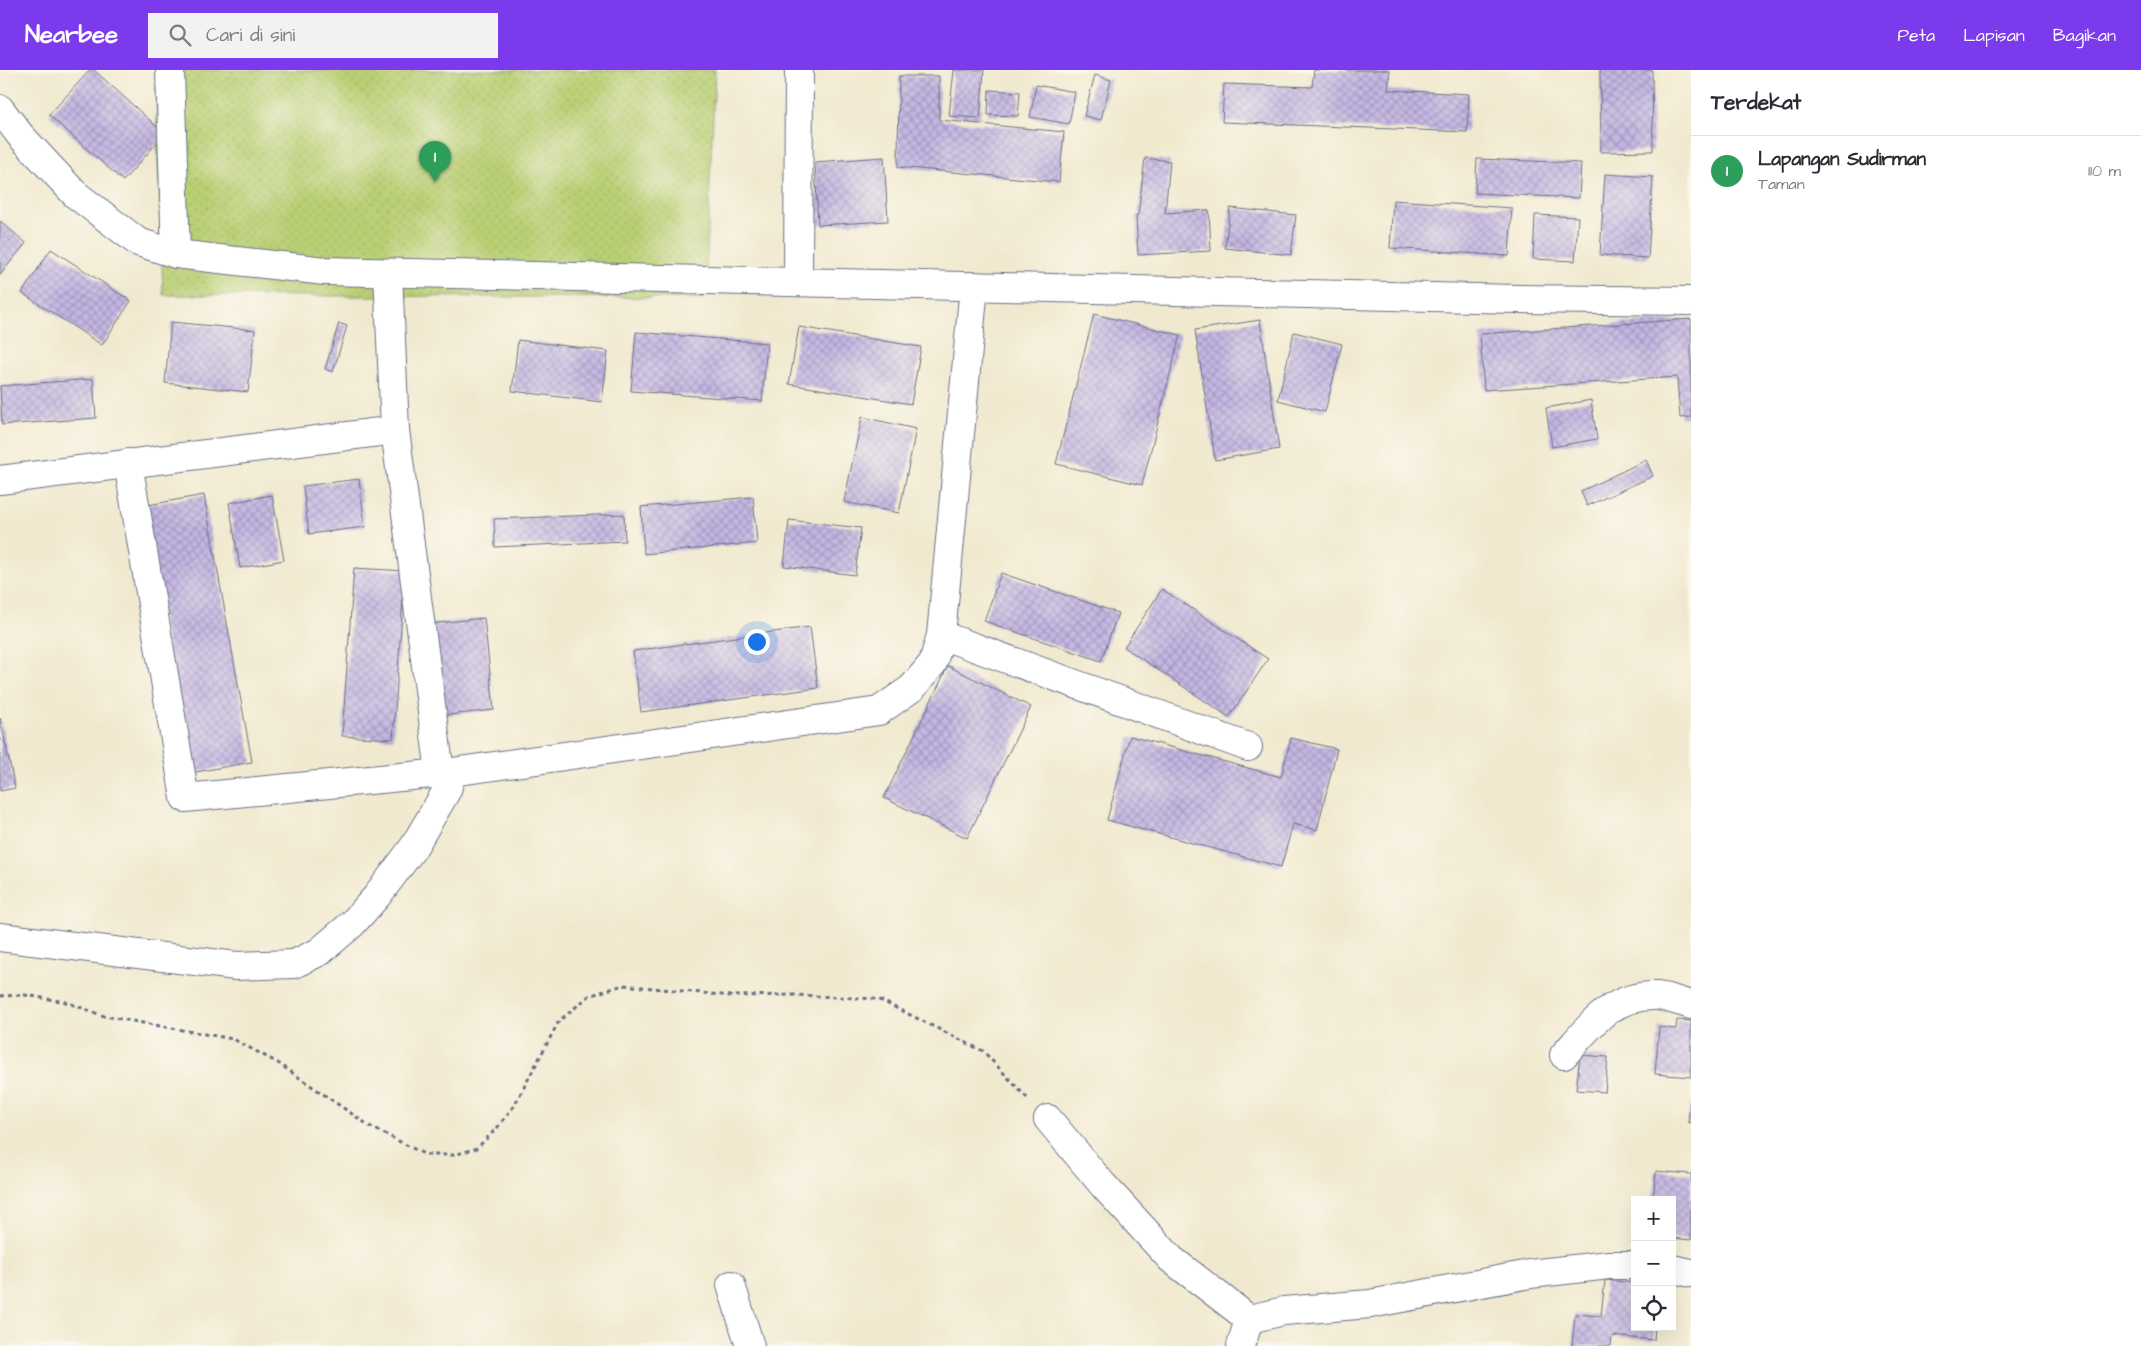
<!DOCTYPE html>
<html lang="id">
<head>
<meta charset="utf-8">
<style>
	body { margin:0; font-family:"Architects Daughter",sans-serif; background:#f2f2f3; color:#2b2b33 }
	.controls { position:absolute; right:15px; bottom:15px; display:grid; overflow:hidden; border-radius:0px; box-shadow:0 5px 20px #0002 }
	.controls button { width:45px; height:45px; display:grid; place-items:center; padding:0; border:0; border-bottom:1px solid #e1e1e2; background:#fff; color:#2b2b33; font:25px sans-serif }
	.you { position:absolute; left:756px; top:571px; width:18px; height:18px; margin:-12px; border:4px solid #fff; border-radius:50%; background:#1a73e8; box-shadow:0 0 0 8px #1a73e833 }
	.badge { display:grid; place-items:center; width:32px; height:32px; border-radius:50%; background:#7c3aed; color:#fff; font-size:16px; font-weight:700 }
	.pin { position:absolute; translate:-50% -41px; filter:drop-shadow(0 1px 2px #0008) }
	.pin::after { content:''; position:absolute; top:26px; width:18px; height:15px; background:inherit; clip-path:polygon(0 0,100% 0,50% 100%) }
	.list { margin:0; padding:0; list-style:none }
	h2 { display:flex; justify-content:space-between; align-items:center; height:65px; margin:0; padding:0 20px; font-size:21px }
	h2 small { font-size:16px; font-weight:400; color:#7c7c81 }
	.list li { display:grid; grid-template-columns:32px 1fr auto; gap:15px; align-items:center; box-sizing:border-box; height:70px; padding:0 20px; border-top:1px solid #e1e1e2 }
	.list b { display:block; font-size:19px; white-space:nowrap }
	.list p { margin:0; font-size:16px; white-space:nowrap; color:#7c7c81 }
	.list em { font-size:16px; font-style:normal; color:#7c7c81 }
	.icon { flex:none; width:28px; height:28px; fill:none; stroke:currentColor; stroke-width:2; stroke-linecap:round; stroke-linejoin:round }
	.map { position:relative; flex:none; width:1691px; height:1276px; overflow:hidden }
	header { display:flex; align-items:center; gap:30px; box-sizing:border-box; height:70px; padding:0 25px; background:#7c3aed; color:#fff }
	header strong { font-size:24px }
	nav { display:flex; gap:28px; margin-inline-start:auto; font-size:18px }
	.search { width:350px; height:45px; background:#f2f2f3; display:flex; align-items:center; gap:12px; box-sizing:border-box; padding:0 18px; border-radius:0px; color:#7c7c81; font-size:19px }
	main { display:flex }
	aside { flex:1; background:#fff }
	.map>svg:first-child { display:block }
	.park { fill:url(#park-dots); stroke:#6a7f68 }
	.building { fill:url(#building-cross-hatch) }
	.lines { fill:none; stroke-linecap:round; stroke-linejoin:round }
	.minor-casing { stroke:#667086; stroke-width:30 }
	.path { stroke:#667086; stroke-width:3; stroke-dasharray:4 4; stroke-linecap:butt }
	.minor { stroke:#fff; stroke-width:28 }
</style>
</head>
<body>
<header>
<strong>Nearbee</strong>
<div class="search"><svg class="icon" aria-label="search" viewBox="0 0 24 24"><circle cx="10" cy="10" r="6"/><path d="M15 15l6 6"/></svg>Cari di sini</div>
<nav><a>Peta</a><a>Lapisan</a><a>Bagikan</a></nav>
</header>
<main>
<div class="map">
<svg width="1691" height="1276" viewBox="0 0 1691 1276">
	<defs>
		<pattern id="park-dots" width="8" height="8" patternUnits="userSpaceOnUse" patternTransform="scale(1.25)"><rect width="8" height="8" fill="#b9cf73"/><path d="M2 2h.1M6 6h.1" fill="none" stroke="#9eb266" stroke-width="1.8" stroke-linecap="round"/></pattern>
		<pattern id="building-cross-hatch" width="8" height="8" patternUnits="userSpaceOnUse" patternTransform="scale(1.25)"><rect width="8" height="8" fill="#c5b7e3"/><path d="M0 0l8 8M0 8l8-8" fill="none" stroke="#9f95bb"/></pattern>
	</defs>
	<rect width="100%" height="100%" fill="#fbf7ec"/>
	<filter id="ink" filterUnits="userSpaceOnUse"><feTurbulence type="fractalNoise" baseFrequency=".02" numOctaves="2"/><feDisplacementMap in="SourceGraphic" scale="10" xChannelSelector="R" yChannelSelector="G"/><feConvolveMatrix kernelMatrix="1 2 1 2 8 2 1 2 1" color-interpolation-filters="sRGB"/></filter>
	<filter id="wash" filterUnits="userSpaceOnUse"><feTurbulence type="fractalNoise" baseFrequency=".0096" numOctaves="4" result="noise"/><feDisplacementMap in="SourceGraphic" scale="20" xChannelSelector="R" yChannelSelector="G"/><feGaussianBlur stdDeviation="1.12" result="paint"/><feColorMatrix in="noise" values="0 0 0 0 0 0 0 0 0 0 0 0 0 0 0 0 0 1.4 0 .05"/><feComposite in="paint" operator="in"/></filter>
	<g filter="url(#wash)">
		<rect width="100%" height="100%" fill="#f1e9cf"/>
		<!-- park -->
		<path class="park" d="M 155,0 L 715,0 L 705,228 L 163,225 Z"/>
		<g id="blocks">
			<!-- building -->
			<g class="building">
				<path d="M 90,0 L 94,0 L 165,64 L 123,111 L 49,45 Z"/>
				<path d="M 954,0 L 984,0 L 980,48 L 949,46 Z"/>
				<path d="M 1314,0 L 1390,0 L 1388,20 L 1469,24 L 1467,62 L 1222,52 L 1224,14 L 1312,17 Z"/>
				<path d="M 1600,0 L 1652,0 L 1653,81 L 1601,82 Z"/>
				<path d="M 1095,5 L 1111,10 L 1101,50 L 1084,46 Z"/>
				<path d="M 899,6 L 939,6 L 939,50 L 1064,62 L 1059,112 L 898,97 Z"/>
				<path d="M 1036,15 L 1075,22 L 1069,54 L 1030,47 Z"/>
				<path d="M 989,20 L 1020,22 L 1018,46 L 988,45 Z"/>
				<path d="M 884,87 L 888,151 L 818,155 L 815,92 Z"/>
				<path d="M 1145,88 L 1170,91 L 1165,143 L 1209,140 L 1211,181 L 1138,185 L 1136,145 L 1138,145 Z"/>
				<path d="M 1477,89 L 1581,93 L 1579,128 L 1475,123 Z"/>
				<path d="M 1605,104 L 1653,107 L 1648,188 L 1600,185 Z"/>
				<path d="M 1393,130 L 1512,138 L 1509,186 L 1390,178 Z"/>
				<path d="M 1230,138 L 1296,145 L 1291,185 L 1225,178 Z"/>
				<path d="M 1535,145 L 1578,147 L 1575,191 L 1533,189 Z"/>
				<path d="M 0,151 L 26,173 L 0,205 Z"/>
				<path d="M 51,179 L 131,231 L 102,275 L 22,223 Z"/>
				<path d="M 1094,244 L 1180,265 L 1142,415 L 1056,394 Z"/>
				<path d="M 1691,249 L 1691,347 L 1680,348 L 1677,307 L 1484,320 L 1480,264 Z"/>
				<path d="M 1260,250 L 1279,379 L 1215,390 L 1195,260 Z"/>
				<path d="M 171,252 L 255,260 L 248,322 L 165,313 Z"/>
				<path d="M 339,253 L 347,256 L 333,302 L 325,299 Z"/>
				<path d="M 799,257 L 921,277 L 911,334 L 789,314 Z"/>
				<path d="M 636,262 L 767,273 L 762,331 L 631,321 Z"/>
				<path d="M 1294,262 L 1342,274 L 1325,342 L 1278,330 Z"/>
				<path d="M 518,270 L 608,281 L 602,332 L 512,321 Z"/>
				<path d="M 93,309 L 96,348 L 2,355 L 0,316 Z"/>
				<path d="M 1591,330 L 1597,369 L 1552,377 L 1546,338 Z"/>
				<path d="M 862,347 L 916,359 L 899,443 L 844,432 Z"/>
				<path d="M 1646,390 L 1653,406 L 1587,436 L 1581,421 Z"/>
				<path d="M 359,409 L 365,457 L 309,464 L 303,416 Z"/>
				<path d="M 204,425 L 252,692 L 190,703 L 142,436 Z"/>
				<path d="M 272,425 L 284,490 L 240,498 L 229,433 Z"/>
				<path d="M 753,427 L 757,473 L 644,484 L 641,437 Z"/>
				<path d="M 624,444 L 625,471 L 495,477 L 494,449 Z"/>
				<path d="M 789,450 L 861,458 L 855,505 L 784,496 Z"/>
				<path d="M 354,498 L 405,501 L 393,669 L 342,666 Z"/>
				<path d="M 1001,503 L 1118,543 L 1101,591 L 984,551 Z"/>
				<path d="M 1162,519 L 1268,589 L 1229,647 L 1124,577 Z"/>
				<path d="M 484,548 L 494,640 L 439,646 L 429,554 Z"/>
				<path d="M 810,557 L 818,618 L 641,642 L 633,581 Z"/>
				<path d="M 948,596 L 1031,637 L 967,768 L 884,728 Z"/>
				<path d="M 0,648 L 15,718 L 0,721 Z"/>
				<path d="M 1130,666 L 1281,707 L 1291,668 L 1337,679 L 1317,760 L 1293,754 L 1281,797 L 1107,750 Z"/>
				<path d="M 1677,950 L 1691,951 L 1691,1007 L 1655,1004 L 1659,957 L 1676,959 Z"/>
				<path d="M 1580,985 L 1608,987 L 1605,1022 L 1576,1020 Z"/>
				<path d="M 1690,1032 L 1691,1032 L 1691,1053 L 1688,1052 Z"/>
				<path d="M 1656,1101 L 1691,1104 L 1691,1170 L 1672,1168 L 1672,1130 L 1653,1130 Z"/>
				<path d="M 1605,1210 L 1635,1213 L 1635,1257 L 1655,1257 L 1654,1270 L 1612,1266 L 1611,1276 L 1572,1276 L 1575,1244 L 1601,1246 Z"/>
			</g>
		</g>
	</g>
	<g filter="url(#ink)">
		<use href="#blocks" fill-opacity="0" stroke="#667086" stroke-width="1"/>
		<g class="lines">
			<defs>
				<g id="minor">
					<path d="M 170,0 L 176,184"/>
					<path d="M 0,39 L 20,65 L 75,124 L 138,172 L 176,184 L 325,201 L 1517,229 L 1691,231"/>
					<path d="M 798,212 L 799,0"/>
					<path d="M 395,360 L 440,703"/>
					<path d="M 128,393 L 185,728 L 452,702"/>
					<path d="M 0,410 L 395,360 L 388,203"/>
					<path d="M 941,565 L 1248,677"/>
					<path d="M 0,867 L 236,896 L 294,894 L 319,882 L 352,854 L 377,826 L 413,778 L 447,720 L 452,702 L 879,641 L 912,618 L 933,593 L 941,565 L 974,216"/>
					<path d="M 1564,985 C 1591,955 1612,924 1657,926 C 1668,927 1680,932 1691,935"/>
					<path d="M 1048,1049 L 1103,1115 L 1171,1189 L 1249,1249 L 1284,1241 L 1370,1234 L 1530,1204 L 1609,1195 L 1635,1195"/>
					<path d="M 1672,1199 L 1691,1203"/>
					<path d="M 731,1215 L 750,1276"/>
					<path d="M 1241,1276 L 1249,1249"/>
				</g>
			</defs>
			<!-- minor casing -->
			<use href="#minor" class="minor-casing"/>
			<!-- path -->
			<path class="path" d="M 0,926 L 25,925 L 66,932 L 104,946 L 233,969 L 278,993 L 371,1057 L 426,1085 L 454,1085 L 477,1078 L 497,1058 L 514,1036 L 559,951 L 589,926 L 623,915 L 731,926 L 795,925 L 878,929 L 983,981 L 1028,1029"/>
			<!-- minor -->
			<use href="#minor" class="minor"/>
		</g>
	</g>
</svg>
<div class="controls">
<button>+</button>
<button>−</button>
<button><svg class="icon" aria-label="locate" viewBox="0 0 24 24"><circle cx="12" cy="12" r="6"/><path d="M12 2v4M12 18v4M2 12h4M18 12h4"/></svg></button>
</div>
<div class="you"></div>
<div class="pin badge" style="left:435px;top:112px;background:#2e9e5b">1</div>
</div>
<aside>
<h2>Terdekat<small></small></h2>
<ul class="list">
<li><span class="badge" style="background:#2e9e5b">1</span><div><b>Lapangan Sudirman</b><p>Taman</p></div><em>110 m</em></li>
</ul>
</aside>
</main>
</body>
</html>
